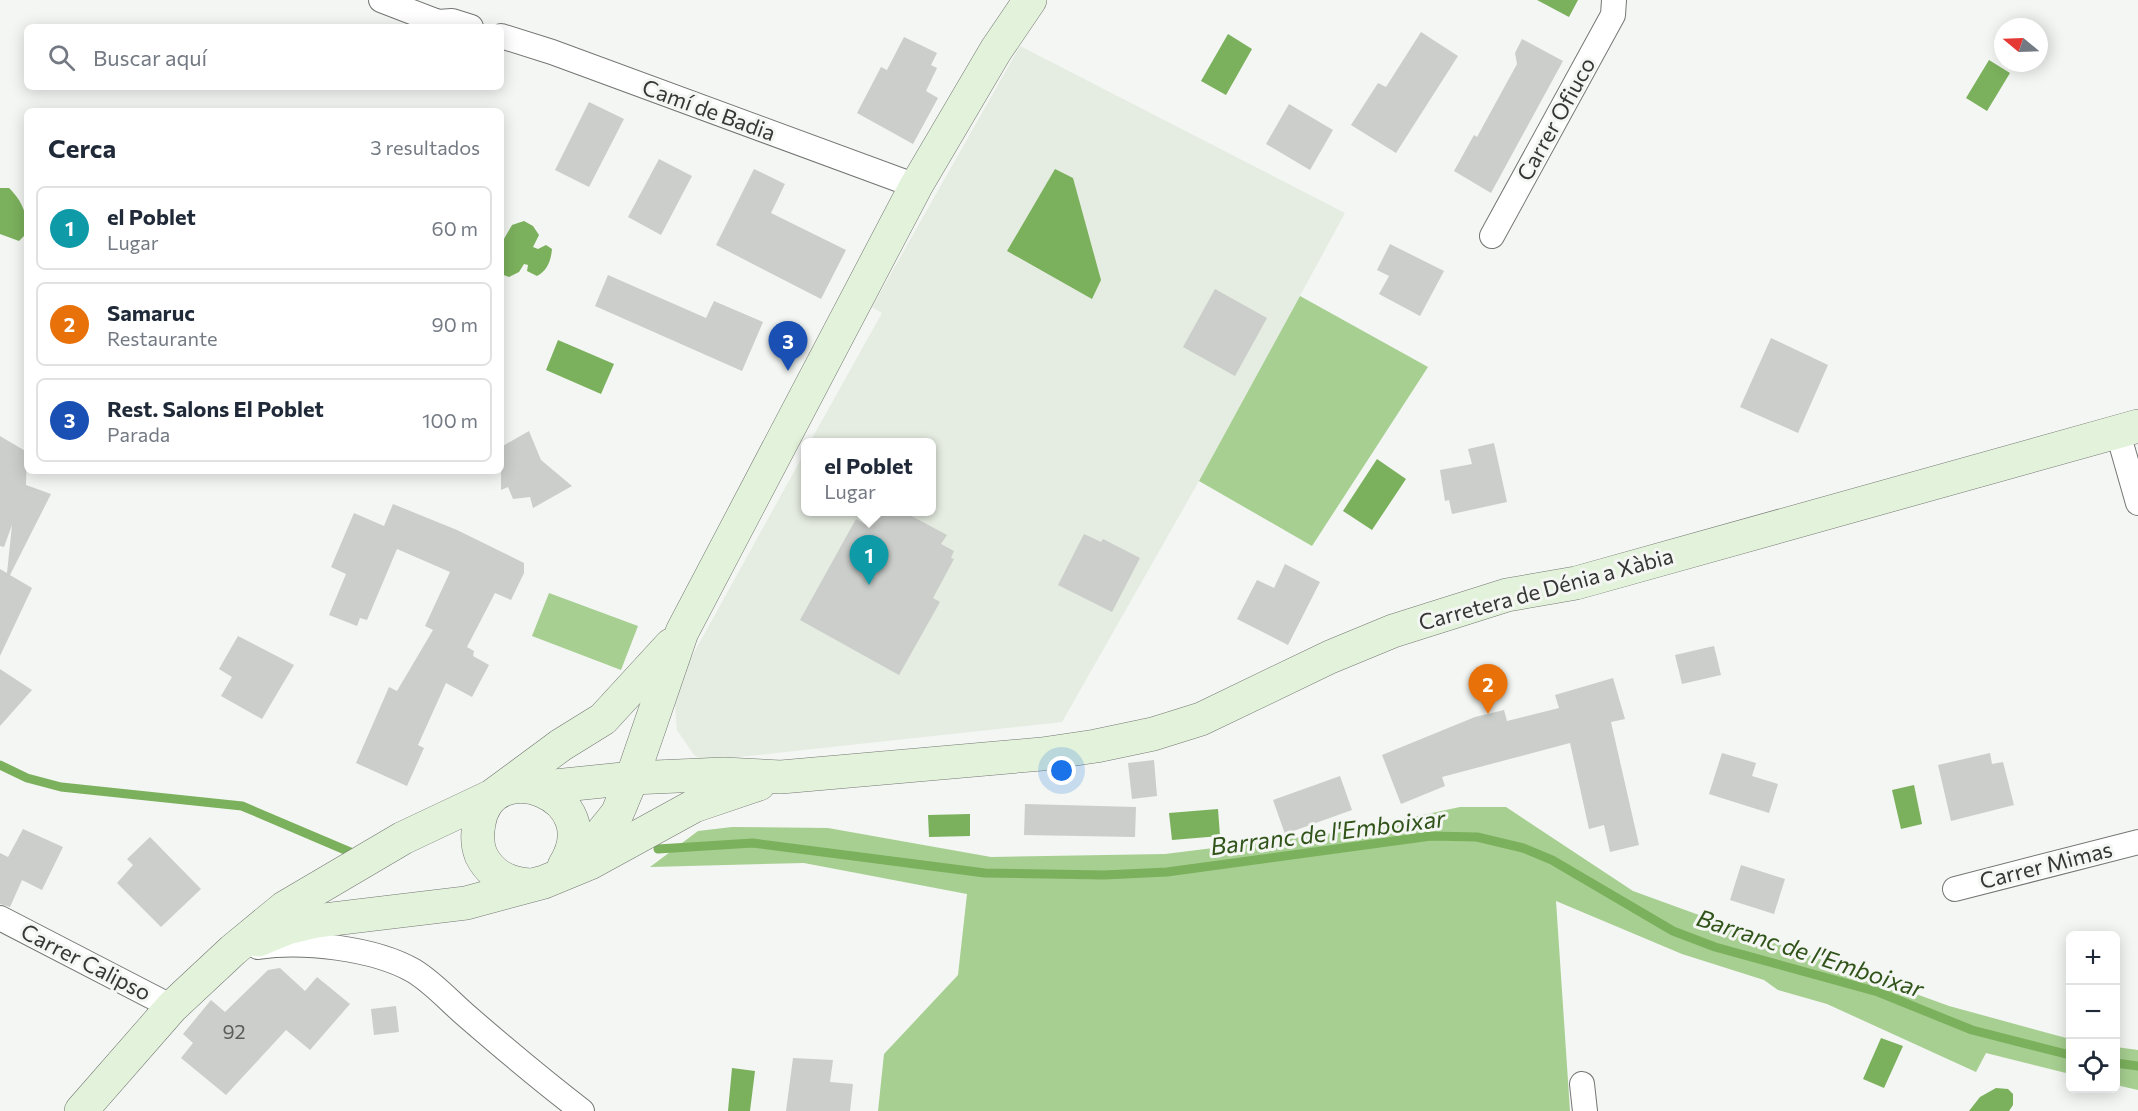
<!DOCTYPE html>
<html lang="es">
<head>
<meta charset="utf-8">
<style>
	body { margin:0; font-family:Commissioner,sans-serif; background:#f6f6f7; color:#1f2937 }
	.controls { position:absolute; right:18px; bottom:18px; display:grid; overflow:hidden; border-radius:9px; box-shadow:0 3px 15px #0003 }
	.controls button { width:54px; height:54px; display:grid; place-items:center; padding:0; border:0; border-bottom:2px solid #e0e1e3; background:#fff; color:#1f2937; font:30px sans-serif }
	.compass { position:absolute; left:1994px; top:18px; width:54px; height:54px; border-radius:50%; background:#fff; box-shadow:0 3px 15px #0003; rotate:289deg }
	.you { position:absolute; left:1062px; top:771px; width:21px; height:21px; margin:-15px; border:4px solid #fff; border-radius:50%; background:#1a73e8; box-shadow:0 0 0 9px #1a73e833 }
	.badge { display:grid; place-items:center; width:39px; height:39px; border-radius:50%; background:#111827; color:#fff; font-size:20px; font-weight:700 }
	.pin { position:absolute; translate:-50% -50px; filter:drop-shadow(0 2px 3px #0008) }
	.pin::after { content:''; position:absolute; top:32px; width:21px; height:18px; background:inherit; clip-path:polygon(0 0,100% 0,50% 100%) }
	.popup { position:absolute; left:801px; top:438px; width:135px; height:78px; box-sizing:border-box; display:grid; place-content:center; border-radius:9px; background:#fff; filter:drop-shadow(0 2px 4px #0005); font-size:20px; white-space:nowrap; color:#747a83 }
	.popup b { font-size:22px; color:#1f2937 }
	.popup::after { content:''; position:absolute; left:50%; top:100%; margin-left:-12px; border:12px solid transparent; border-top-color:#fff }
	.list { margin:0; padding:0; list-style:none }
	h2 { display:flex; justify-content:space-between; align-items:center; height:78px; margin:0; padding:0 24px; font-size:26px }
	h2 small { font-size:20px; font-weight:400; color:#747a83 }
	.list li { display:grid; grid-template-columns:39px 1fr auto; gap:18px; align-items:center; box-sizing:border-box; height:84px; margin:0 12px 12px; padding:0 12px; border:2px solid #e0e1e3; border-radius:9px }
	.list b { display:block; font-size:22px; white-space:nowrap }
	.list p { margin:0; font-size:20px; white-space:nowrap; color:#747a83 }
	.list em { font-size:20px; font-style:normal; color:#747a83 }
	.icon { flex:none; width:33px; height:33px; fill:none; stroke:currentColor; stroke-width:2; stroke-linecap:round; stroke-linejoin:round }
	.map { position:relative; flex:none; width:2138px; height:1111px; overflow:hidden }
	.search { position:absolute; background:#fff; box-shadow:0 3px 15px #0003; left:24px; top:24px; width:480px; height:66px; display:flex; align-items:center; gap:15px; box-sizing:border-box; padding:0 21px; border-radius:9px; color:#747a83; font-size:22px }
	.panel { position:absolute; background:#fff; box-shadow:0 3px 15px #0003; left:24px; top:108px; width:480px; height:366px; border-radius:9px }
	.map>svg:first-child { display:block }
	.built { fill:#e5ece1 }
	.green { fill:#a7cf91 }
	.water { fill:#7bb05c }
	.lines { fill:none; stroke-linecap:round; stroke-linejoin:round }
	.stream { stroke:#7bb05c; stroke-width:9 }
	.building { fill:#cbceca }
	.street-casing { stroke:#747773; stroke-width:26 }
	.secondary-casing { stroke:#747773; stroke-width:34 }
	.street { stroke:#fff; stroke-width:24 }
	.secondary { stroke:#e3f2da; stroke-width:33 }
	.labels { text-anchor:middle; stroke-width:6; stroke-linejoin:round; paint-order:stroke }
	.number-label { font-size:20px; fill:#5a5c5a }
	.street-label { font-size:22px; fill:#353635; stroke:#f3f6f2 }
	.water-label { font-size:24px; font-style:italic; fill:#305319; stroke:#f3f6f2 }
</style>
</head>
<body>
<div class="map">
<svg width="2138" height="1111" viewBox="0 0 2138 1111">
	<rect width="100%" height="100%" fill="#f3f6f2"/>
	<!-- built -->
	<path class="built" d="M 1020,46 L 1345,213 L 1199,481 L 1062,722 L 703,761 L 694,755 L 677,730 L 675,705 L 685,669 L 806,450 L 806,512 L 932,512 L 932,442 L 810,442 L 882,313 L 872,307 Z"/>
	<!-- green -->
	<g class="green">
		<path d="M 1300,296 L 1428,367 L 1312,546 L 1199,481 Z"/>
		<path d="M 549,593 L 638,626 L 621,670 L 532,636 Z"/>
		<path d="M 1460,807 L 1506,807 L 1633,891 L 1949,1006 L 2070,1039 L 2070,1074 L 1986,1053 L 1976,1072 L 1827,1004 L 1778,990 L 1764,980 L 1682,954 L 1556,901 L 1570,1111 L 878,1111 L 884,1054 L 958,975 L 967,894 L 804,863 L 650,867 L 698,831 L 732,827 L 828,828 L 991,857 L 1165,854 L 1342,832 Z"/>
		<path d="M 2116,1047 L 2138,1050 L 2138,1090 L 2116,1085 Z"/>
	</g>
	<!-- water -->
	<g class="water">
		<path d="M 1537,0 L 1578,0 L 1569,17 Z"/>
		<path d="M 1228,34 L 1252,49 L 1226,95 L 1201,81 Z"/>
		<path d="M 1989,60 L 2010,73 L 1987,111 L 1966,98 Z"/>
		<path d="M 1055,169 L 1073,178 L 1101,280 L 1092,299 L 1007,251 Z"/>
		<path d="M 0,188 L 9,188 C 23,202 27,214 27,233 L 19,241 L 0,234 Z"/>
		<path d="M 524,221 L 533,226 L 539,235 L 533,247 L 538,249 L 546,245 L 552,249 C 551,261 547,271 537,276 L 527,271 L 528,265 L 524,264 L 519,272 L 509,277 L 501,274 L 501,244 L 512,225 Z"/>
		<path d="M 558,340 L 614,364 L 601,394 L 546,370 Z"/>
		<path d="M 1377,459 L 1406,479 L 1372,530 L 1343,511 Z"/>
		<path d="M 1914,785 L 1922,824 L 1901,829 L 1892,790 Z"/>
		<path d="M 1218,809 L 1220,836 L 1172,840 L 1169,813 Z"/>
		<path d="M 970,814 L 970,836 L 929,837 L 928,815 Z"/>
		<path d="M 1881,1038 L 1903,1046 L 1884,1088 L 1863,1079 Z"/>
		<path d="M 732,1068 L 755,1071 L 750,1111 L 728,1111 Z"/>
		<path d="M 1996,1088 L 2008,1089 L 2013,1094 L 2013,1105 L 2009,1111 L 1969,1111 L 1980,1097 Z"/>
	</g>
	<g class="lines">
		<!-- stream -->
		<g class="stream">
			<path d="M 0,765 L 27,778 L 61,787 L 242,806 L 350,852"/>
			<path d="M 658,849 L 753,843 L 985,873 L 1104,875 L 1167,872 L 1431,836 L 1477,837 L 1523,848 L 1552,860 L 1673,931 L 1715,947 L 1878,992 L 1972,1030 L 2070,1055"/>
			<path d="M 2116,1063 L 2138,1066"/>
		</g>
	</g>
	<!-- building -->
	<g class="building">
		<path d="M 1421,32 L 1458,56 L 1396,153 L 1351,125 L 1378,83 L 1386,87 Z"/>
		<path d="M 904,37 L 937,53 L 931,65 L 937,68 L 926,91 L 938,98 L 913,144 L 857,113 L 881,67 L 887,70 Z"/>
		<path d="M 1522,39 L 1563,61 L 1491,193 L 1454,171 L 1474,135 L 1477,137 L 1517,64 L 1515,53 Z"/>
		<path d="M 589,102 L 624,119 L 589,187 L 555,170 Z"/>
		<path d="M 1289,104 L 1333,130 L 1310,170 L 1266,144 Z"/>
		<path d="M 659,159 L 692,176 L 661,235 L 628,217 Z"/>
		<path d="M 754,169 L 785,184 L 771,213 L 846,250 L 821,299 L 716,245 Z"/>
		<path d="M 1390,244 L 1444,271 L 1420,316 L 1379,294 L 1389,276 L 1377,270 Z"/>
		<path d="M 608,275 L 706,318 L 714,301 L 763,322 L 742,371 L 595,306 Z"/>
		<path d="M 1215,289 L 1267,318 L 1235,376 L 1183,347 Z"/>
		<path d="M 1771,338 L 1828,365 L 1798,433 L 1740,407 Z"/>
		<path d="M 529,431 L 541,460 L 572,486 L 533,508 L 530,497 L 513,499 L 508,487 L 501,490 L 501,447 Z"/>
		<path d="M 0,436 L 27,452 L 26,485 L 51,494 L 10,575 L 32,588 L 0,656 L 0,569 L 7,573 L 12,525 L 4,547 L 0,546 Z"/>
		<path d="M 1494,443 L 1507,502 L 1452,514 L 1449,500 L 1445,501 L 1440,470 L 1472,464 L 1468,449 Z"/>
		<path d="M 393,504 L 457,530 L 524,563 L 524,573 L 511,600 L 495,593 L 467,647 L 474,651 L 473,656 L 489,665 L 472,697 L 446,683 L 418,745 L 424,748 L 407,786 L 356,763 L 389,687 L 397,691 L 433,630 L 425,626 L 450,572 L 397,549 L 367,620 L 360,618 L 357,626 L 329,615 L 346,574 L 331,567 L 354,513 L 384,526 Z"/>
		<path d="M 876,512 L 904,512 L 947,535 L 941,544 L 954,551 L 951,558 L 954,559 L 933,598 L 940,602 L 899,675 L 800,620 L 856,519 L 868,526 Z"/>
		<path d="M 1084,534 L 1101,542 L 1103,539 L 1140,558 L 1112,612 L 1058,585 Z"/>
		<path d="M 1285,564 L 1320,582 L 1288,645 L 1237,619 L 1257,580 L 1274,588 Z"/>
		<path d="M 238,636 L 294,665 L 262,719 L 221,696 L 232,677 L 219,669 Z"/>
		<path d="M 1714,646 L 1721,675 L 1682,684 L 1675,655 Z"/>
		<path d="M 0,669 L 32,690 L 0,726 Z"/>
		<path d="M 1613,678 L 1625,719 L 1611,722 L 1639,845 L 1610,852 L 1604,825 L 1589,829 L 1570,743 L 1442,777 L 1445,786 L 1401,804 L 1382,755 L 1475,717 L 1504,710 L 1507,721 L 1559,708 L 1555,695 Z"/>
		<path d="M 1722,753 L 1756,763 L 1752,776 L 1778,784 L 1769,813 L 1709,794 Z"/>
		<path d="M 1990,753 L 1992,764 L 2003,762 L 2014,805 L 1951,821 L 1938,765 Z"/>
		<path d="M 1154,760 L 1157,796 L 1132,799 L 1128,763 Z"/>
		<path d="M 1340,776 L 1352,810 L 1285,834 L 1273,800 Z"/>
		<path d="M 1025,804 L 1136,807 L 1135,837 L 1024,835 Z"/>
		<path d="M 23,829 L 63,847 L 42,890 L 22,880 L 10,907 L 0,904 L 0,853 L 8,857 Z"/>
		<path d="M 150,837 L 201,889 L 161,927 L 117,883 L 133,865 L 127,859 Z"/>
		<path d="M 1741,865 L 1785,879 L 1774,914 L 1730,900 Z"/>
		<path d="M 280,968 L 305,991 L 317,977 L 350,1004 L 310,1050 L 286,1030 L 226,1095 L 181,1058 L 193,1043 L 183,1034 L 211,1000 L 225,1012 L 268,970 Z"/>
		<path d="M 396,1006 L 399,1032 L 374,1035 L 371,1009 Z"/>
		<path d="M 793,1058 L 833,1060 L 830,1082 L 853,1084 L 850,1111 L 786,1111 Z"/>
	</g>
	<g class="lines">
		<defs>
			<g id="street">
				<path d="M 381,0 L 438,22 L 452,21 L 471,27"/>
				<path d="M 501,36 L 552,52 L 916,186"/>
				<path d="M 1492,236 L 1613,15 L 1614,0"/>
				<path d="M 2118,433 L 2138,503"/>
				<path d="M 1955,889 L 2138,842"/>
				<path d="M 0,918 L 172,1007"/>
				<path d="M 258,947 C 302,940 374,948 414,971 C 435,984 451,1003 469,1018 C 506,1050 543,1081 582,1111"/>
				<path d="M 1582,1084 L 1585,1111"/>
			</g>
			<g id="secondary">
				<path d="M 535,788 L 632,778 L 724,774 L 781,777 L 1042,754 L 1096,746 L 1153,734 L 1201,719 L 1330,657 L 1393,631 L 1507,595 L 1576,583 L 2138,426"/>
				<path d="M 573,852 L 600,835 L 617,814 L 632,778 L 682,632 L 916,186 L 996,50 L 1030,0"/>
				<path d="M 529,885 C 507,883 491,875 481,855 C 477,845 477,834 479,823 C 491,752 609,795 564,866"/>
				<path d="M 258,940 L 287,928 L 316,921 L 466,903 L 544,882 L 590,863 L 694,806 L 759,784"/>
				<path d="M 81,1111 L 172,1007 L 233,950 L 284,908 L 403,838 L 492,796 L 561,745 L 603,719 L 671,645"/>
			</g>
		</defs>
		<!-- street casing -->
		<use href="#street" class="street-casing"/>
		<!-- secondary casing -->
		<use href="#secondary" class="secondary-casing"/>
		<!-- street -->
		<use href="#street" class="street"/>
		<!-- secondary -->
		<use href="#secondary" class="secondary"/>
	</g>
	<g class="labels">
		<!-- number labels -->
		<g class="number-label">
			<text x="234" y="1039">92</text>
		</g>
		<!-- street labels -->
		<g class="street-label">
			<text transform="translate(709 110) rotate(20)" y="8">Camí de Badia</text>
			<text transform="translate(1556 119) rotate(-61)" y="8">Carrer Ofiuco</text>
			<text transform="translate(1546 589) rotate(-15)" y="8">Carretera de Dénia a Xàbia</text>
			<text transform="translate(2046 865) rotate(-14)" y="8">Carrer Mimas</text>
			<text transform="translate(86 962) rotate(27)" y="8">Carrer Calipso</text>
		</g>
		<!-- water labels -->
		<g class="water-label">
			<text transform="translate(1328 833) rotate(-7)" y="8">Barranc de l'Emboixar</text>
			<text transform="translate(1810 954) rotate(18)" y="8">Barranc de l'Emboixar</text>
		</g>
	</g>
</svg>
<div class="controls">
<button>+</button>
<button>−</button>
<button><svg class="icon" aria-label="locate" viewBox="0 0 24 24"><circle cx="12" cy="12" r="6"/><path d="M12 2v4M12 18v4M2 12h4M18 12h4"/></svg></button>
</div>
<svg class="compass" viewBox="-18 -18 36 36"><path d="M0-13l5 13h-10z" fill="#e53935"/><path d="M0 13l5-13h-10z" fill="#747a83"/></svg>
<div class="you"></div>
<div class="pin badge" style="left:869px;top:585px;background:#0f9aa8">1</div>
<div class="popup"><b>el Poblet</b>Lugar</div>
<div class="pin badge" style="left:1488px;top:714px;background:#e8710a">2</div>
<div class="pin badge" style="left:788px;top:371px;background:#1a4fb4">3</div>
<div class="search"><svg class="icon" aria-label="search" viewBox="0 0 24 24"><circle cx="10" cy="10" r="6"/><path d="M15 15l6 6"/></svg>Buscar aquí</div>
<section class="panel">
<h2>Cerca<small>3 resultados</small></h2>
<ul class="list">
<li><span class="badge" style="background:#0f9aa8">1</span><div><b>el Poblet</b><p>Lugar</p></div><em>60 m</em></li>
<li><span class="badge" style="background:#e8710a">2</span><div><b>Samaruc</b><p>Restaurante</p></div><em>90 m</em></li>
<li><span class="badge" style="background:#1a4fb4">3</span><div><b>Rest. Salons El Poblet</b><p>Parada</p></div><em>100 m</em></li>
</ul>
</section>
</div>
</body>
</html>
